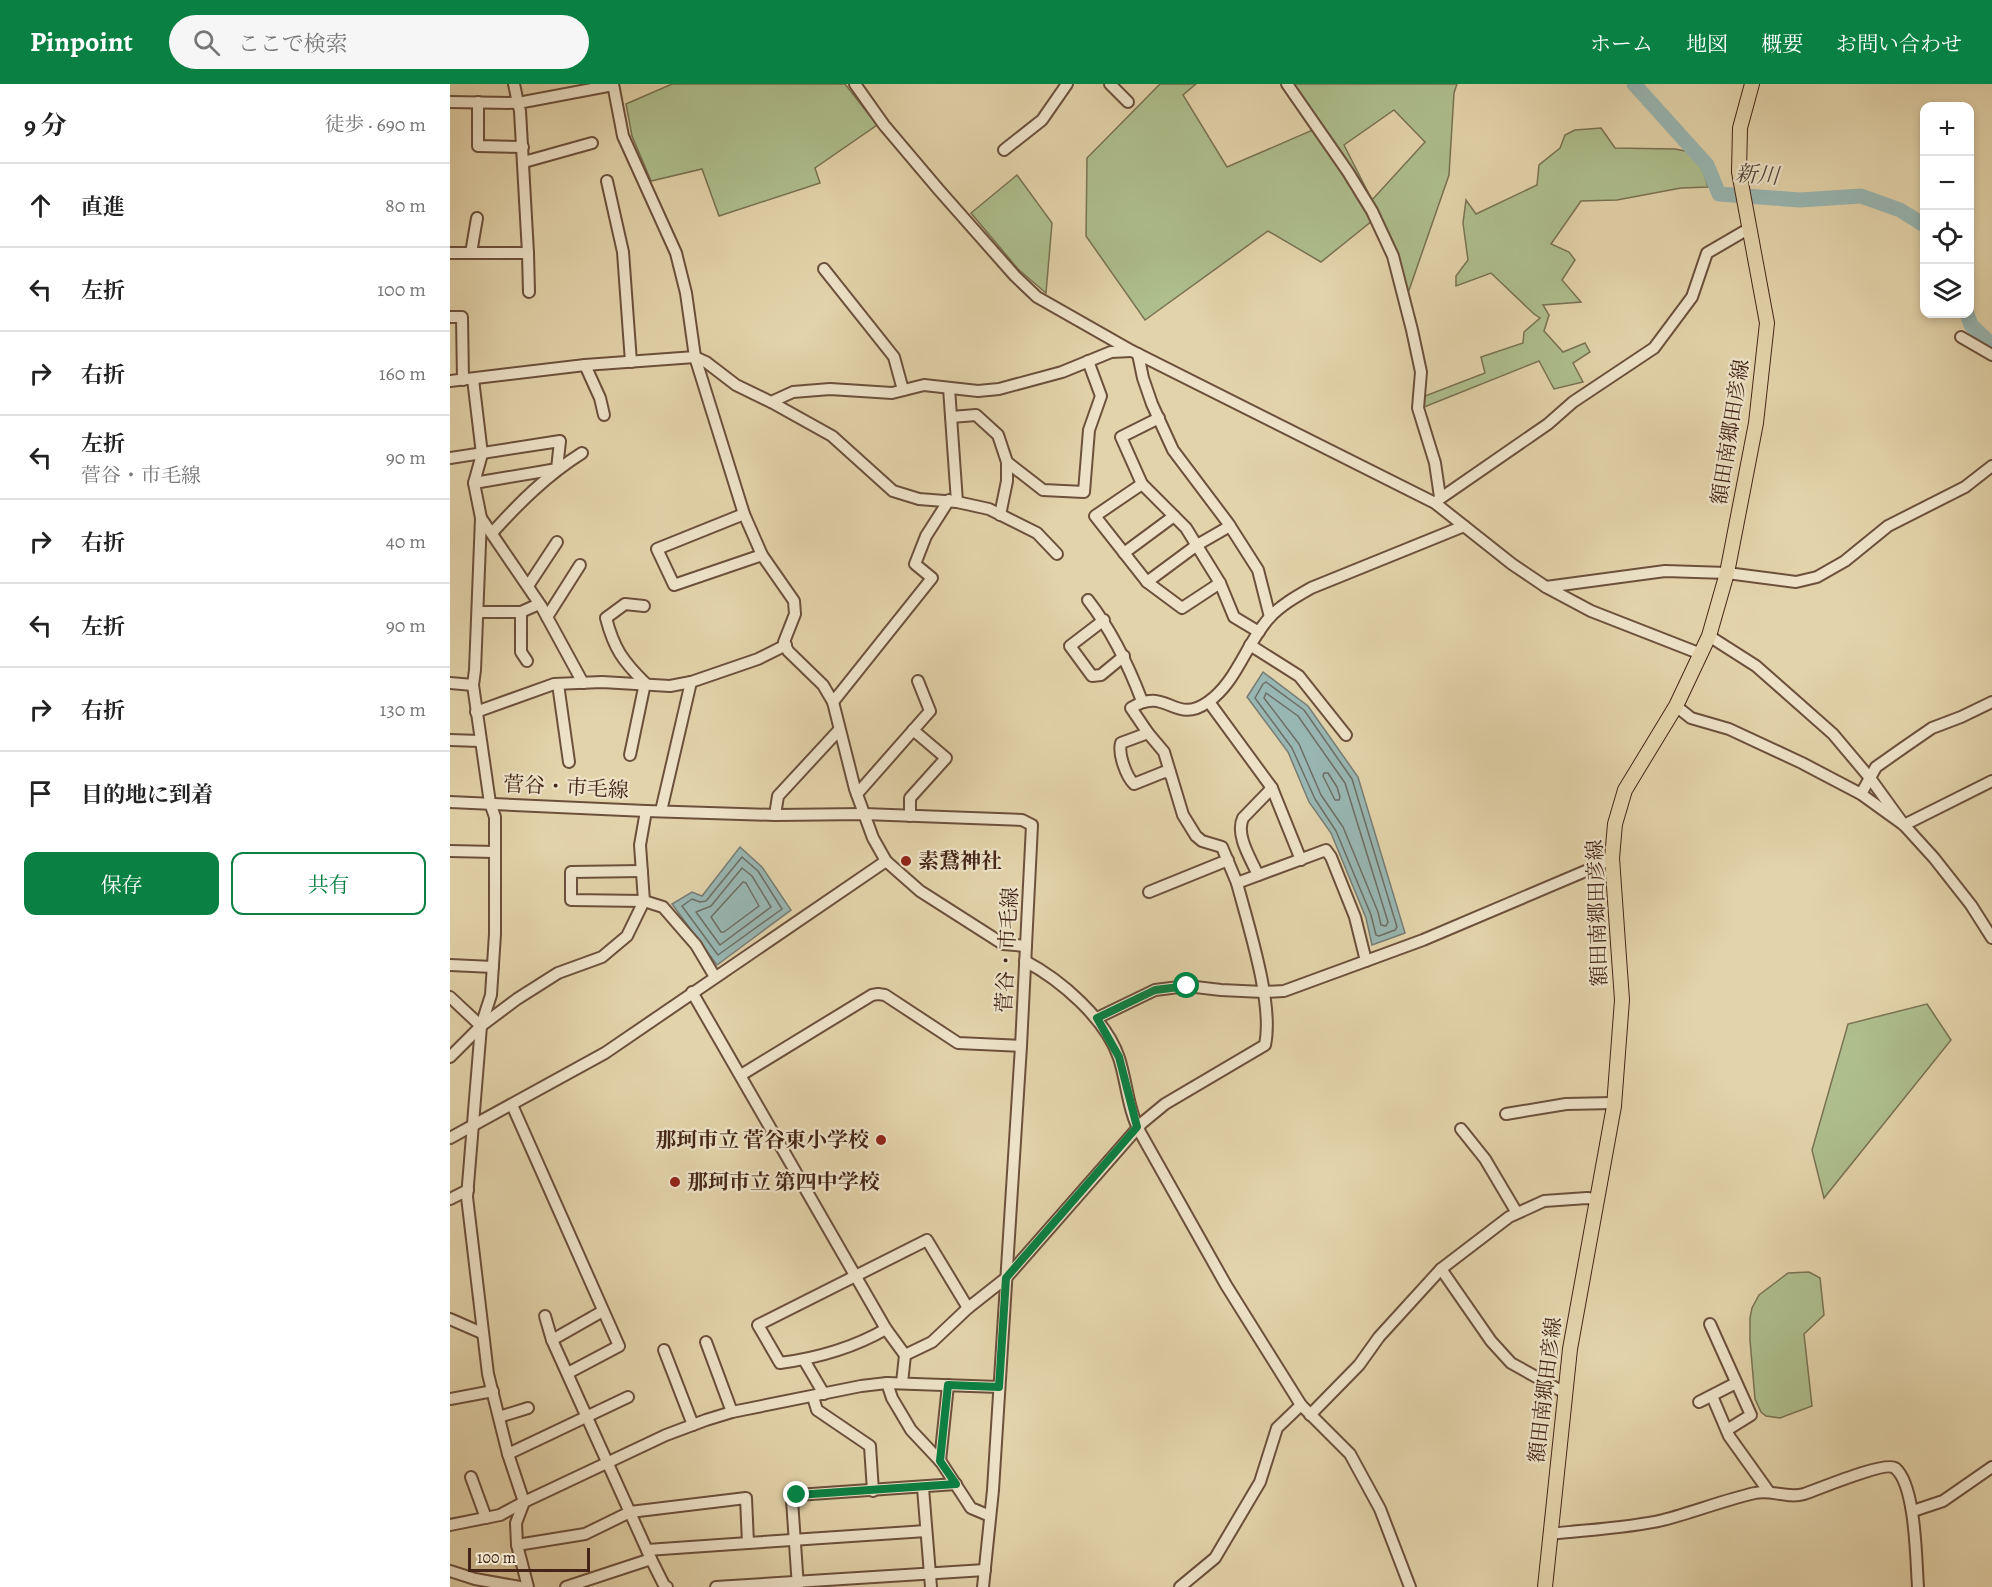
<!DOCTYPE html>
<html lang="ja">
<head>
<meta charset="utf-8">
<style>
	body { margin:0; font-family:Alegreya,"Noto Serif JP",serif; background:#f6f6f6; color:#222 }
	.controls { position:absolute; right:18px; top:18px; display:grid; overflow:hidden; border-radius:12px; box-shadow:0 3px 9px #0003 }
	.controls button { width:54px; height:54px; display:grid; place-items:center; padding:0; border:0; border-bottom:2px solid #e0e0e0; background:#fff; color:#222; font:30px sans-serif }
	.scale { position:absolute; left:18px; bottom:15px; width:122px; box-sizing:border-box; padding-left:6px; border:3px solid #442517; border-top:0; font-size:16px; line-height:21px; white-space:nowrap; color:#442517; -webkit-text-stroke:4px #ede2c8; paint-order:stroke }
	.stop { position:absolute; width:18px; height:18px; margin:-14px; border:4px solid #0b8043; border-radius:50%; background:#fff }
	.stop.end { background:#0b8043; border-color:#fff; box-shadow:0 2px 6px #0008 }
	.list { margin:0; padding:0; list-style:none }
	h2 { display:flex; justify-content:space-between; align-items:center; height:78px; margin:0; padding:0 24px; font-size:26px }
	h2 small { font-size:20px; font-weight:400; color:#767676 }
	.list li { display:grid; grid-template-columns:39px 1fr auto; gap:18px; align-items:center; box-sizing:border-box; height:84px; padding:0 24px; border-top:2px solid #e0e0e0 }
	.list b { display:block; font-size:22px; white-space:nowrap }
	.list p { margin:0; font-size:20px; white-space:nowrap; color:#767676 }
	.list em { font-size:20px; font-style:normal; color:#767676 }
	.actions { display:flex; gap:12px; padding:18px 24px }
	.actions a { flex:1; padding:14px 0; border:2px solid #0b8043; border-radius:12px; text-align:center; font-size:21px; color:#0b8043 }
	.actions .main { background:#0b8043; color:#fff }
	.icon { flex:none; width:33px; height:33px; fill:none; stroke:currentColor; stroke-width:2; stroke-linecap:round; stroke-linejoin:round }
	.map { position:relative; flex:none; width:1542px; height:1503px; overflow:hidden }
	header { display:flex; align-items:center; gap:36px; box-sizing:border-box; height:84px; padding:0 30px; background:#0b8043; color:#fff }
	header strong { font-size:28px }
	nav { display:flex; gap:33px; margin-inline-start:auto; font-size:21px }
	.search { width:420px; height:54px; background:#f6f6f6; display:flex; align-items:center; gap:15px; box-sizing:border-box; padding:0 21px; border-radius:33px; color:#767676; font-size:22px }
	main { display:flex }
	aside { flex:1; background:#fff }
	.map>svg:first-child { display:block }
	.green { fill:#aebe8d; stroke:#797252; stroke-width:1.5; fill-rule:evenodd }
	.water { fill:#98b6b2; stroke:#767c74; stroke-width:1.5 }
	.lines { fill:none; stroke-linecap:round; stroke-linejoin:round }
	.shore { stroke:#6e6e64; stroke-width:1.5 }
	.river { stroke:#98b6b2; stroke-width:15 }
	.minor-casing { stroke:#6c503c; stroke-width:14 }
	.major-casing { stroke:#442517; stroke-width:16 }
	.minor { stroke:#ede2c8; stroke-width:10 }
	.major { stroke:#e3d3aa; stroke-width:14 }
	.route { stroke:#0b8043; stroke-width:8 }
	.poi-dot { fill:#8f2418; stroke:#ede2c8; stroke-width:2 }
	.labels { text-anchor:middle; stroke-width:4.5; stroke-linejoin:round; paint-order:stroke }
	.street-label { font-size:21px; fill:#442517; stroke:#ede2c8 }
	.poi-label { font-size:21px; font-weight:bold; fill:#442517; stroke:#ede2c8; text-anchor:start }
	.water-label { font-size:22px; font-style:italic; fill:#59493e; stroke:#ede2c8 }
</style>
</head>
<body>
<header>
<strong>Pinpoint</strong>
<div class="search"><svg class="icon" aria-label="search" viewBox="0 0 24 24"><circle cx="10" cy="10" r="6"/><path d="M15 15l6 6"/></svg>ここで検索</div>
<nav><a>ホーム</a><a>地図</a><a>概要</a><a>お問い合わせ</a></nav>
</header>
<main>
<aside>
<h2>9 分<small>徒歩 · 690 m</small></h2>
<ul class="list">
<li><svg class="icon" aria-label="ahead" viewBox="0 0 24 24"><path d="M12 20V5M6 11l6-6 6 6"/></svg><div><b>直進</b></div><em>80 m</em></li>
<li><svg class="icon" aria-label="left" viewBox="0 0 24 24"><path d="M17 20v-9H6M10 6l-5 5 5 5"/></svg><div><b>左折</b></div><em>100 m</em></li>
<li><svg class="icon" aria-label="right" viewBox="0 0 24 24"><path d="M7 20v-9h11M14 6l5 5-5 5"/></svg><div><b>右折</b></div><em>160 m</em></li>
<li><svg class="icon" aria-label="left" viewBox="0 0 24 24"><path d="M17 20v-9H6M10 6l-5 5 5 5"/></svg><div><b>左折</b><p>菅谷・市毛線</p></div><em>90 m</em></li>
<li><svg class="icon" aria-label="right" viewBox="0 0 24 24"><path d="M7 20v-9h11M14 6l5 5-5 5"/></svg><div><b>右折</b></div><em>40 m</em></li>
<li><svg class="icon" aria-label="left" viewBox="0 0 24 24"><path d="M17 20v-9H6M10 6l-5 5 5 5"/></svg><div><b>左折</b></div><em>90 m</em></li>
<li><svg class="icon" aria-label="right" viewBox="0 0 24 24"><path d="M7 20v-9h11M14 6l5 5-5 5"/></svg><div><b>右折</b></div><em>130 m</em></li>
<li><svg class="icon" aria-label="arrive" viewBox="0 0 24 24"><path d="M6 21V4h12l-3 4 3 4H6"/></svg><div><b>目的地に到着</b></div></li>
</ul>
<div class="actions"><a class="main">保存</a><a>共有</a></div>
</aside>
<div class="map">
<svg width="1542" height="1503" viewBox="0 0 1542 1503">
	<rect width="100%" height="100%" fill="#e3d3aa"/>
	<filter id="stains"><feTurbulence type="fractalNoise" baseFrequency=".00333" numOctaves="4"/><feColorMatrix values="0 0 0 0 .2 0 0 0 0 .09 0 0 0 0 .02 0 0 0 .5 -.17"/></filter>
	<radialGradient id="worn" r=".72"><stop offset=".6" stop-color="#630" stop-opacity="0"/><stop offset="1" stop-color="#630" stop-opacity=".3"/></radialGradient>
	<!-- green -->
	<g class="green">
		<path d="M 222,0 L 395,0 L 427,41 L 365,84 L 370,99 L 269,132 L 252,85 L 201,97 L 182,52 L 176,20 Z"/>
		<path d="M 710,0 L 746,0 L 733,11 L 777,83 L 872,42 L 843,0 L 1007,0 L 1004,9 L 999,91 L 957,212 L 927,133 L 871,178 L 818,147 L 695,236 L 636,152 L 637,74 ZM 944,26 L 975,58 L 922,116 L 894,61 Z"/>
		<path d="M 1151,44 L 1165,64 L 1225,65 L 1240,68 L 1252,83 L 1258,103 L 1231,104 L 1167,116 L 1131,117 L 1101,160 L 1119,168 L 1125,176 L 1112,196 L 1131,218 L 1093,221 L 1099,231 L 1094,247 L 1113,268 L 1135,259 L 1140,268 L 1123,279 L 1133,298 L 1104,305 L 1089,277 L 974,323 L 975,312 L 1035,289 L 1031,273 L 1073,259 L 1074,248 L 1090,234 L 1084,230 L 1041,189 L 1006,202 L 1006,192 L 1018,176 L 1013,139 L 1016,116 L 1026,130 L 1087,101 L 1089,81 L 1110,64 L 1115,51 L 1125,46 Z"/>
		<path d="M 567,91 L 602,139 L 596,209 L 568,185 L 521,129 Z"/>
		<path d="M 1477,920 L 1501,956 L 1374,1114 L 1362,1066 L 1398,940 Z"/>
		<path d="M 1359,1188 L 1370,1194 L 1374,1231 L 1354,1250 L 1362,1322 L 1330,1334 L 1316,1332 L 1311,1328 L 1305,1315 L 1300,1256 L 1300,1234 L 1302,1224 L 1309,1211 L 1338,1189 Z"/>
	</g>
	<!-- water -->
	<g class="water">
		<path d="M 813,588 L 858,622 L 908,693 L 955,849 L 922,861 L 916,834 L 881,749 L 859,718 L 838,668 L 797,613 Z"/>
		<path d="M 290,763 L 312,783 L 341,826 L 267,881 L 222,820 L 242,808 L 252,812 Z"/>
	</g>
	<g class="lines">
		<!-- shore -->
		<g class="shore">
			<path d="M 816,598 L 854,626 L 902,695 L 947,843 L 945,846 L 929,852 L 926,851 L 921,831 L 886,747 L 865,715 L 842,664 L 805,614 L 813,600 Z"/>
			<path d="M 816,609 L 848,632 L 895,699 L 938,838 L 936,842 L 931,841 L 928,828 L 893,743 L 871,711 L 849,660 L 814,614 Z"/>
			<path d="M 874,689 L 878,689 L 887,703 L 890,713 L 889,716 L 885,716 L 873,692 Z"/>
			<path d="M 292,773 L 308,787 L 332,825 L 268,871 L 232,822 L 242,815 L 250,818 L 256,817 Z"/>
			<path d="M 292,784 L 302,792 L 321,823 L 270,861 L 246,828 L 261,822 Z"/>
			<path d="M 293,798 L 296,799 L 309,822 L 274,848 L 271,848 L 261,833 Z"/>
		</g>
		<!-- river -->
		<g class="river">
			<path d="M 1184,0 L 1257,81 L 1269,110 L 1350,116 L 1411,112 L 1450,126 L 1474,141"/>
			<path d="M 1517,230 L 1521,241 L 1542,261"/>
		</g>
		<defs>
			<g id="minor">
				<path d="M 163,0 L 173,52 L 226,169 L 236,209 L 245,273 L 294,430 L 312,471 L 344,517 L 345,530 L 334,558 L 338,567 L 373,601 L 383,618 L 405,705 L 423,754 L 436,777 L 470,807 L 553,860 L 576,862"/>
				<path d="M 405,0 L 434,41 L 489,106 L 565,192 L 587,213 L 682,267 L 985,419 L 1062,480 L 1096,503 L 1141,527 L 1251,570"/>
				<path d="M 660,0 L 678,18"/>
				<path d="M 837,0 L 898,88 L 922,127 L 943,172 L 962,246 L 971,288 L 968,324 L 985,379 L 990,413"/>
				<path d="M 0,18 L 68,19 L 64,0"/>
				<path d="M 28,18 L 28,62 L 73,63"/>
				<path d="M 554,66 L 592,36 L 617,0"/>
				<path d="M 74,78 L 142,59"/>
				<path d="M 157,97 L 173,168 L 181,278"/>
				<path d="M 0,169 L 78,169 L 70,27 L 68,19 L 163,1"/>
				<path d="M 21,169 L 27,134"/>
				<path d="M 78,169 L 79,208"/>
				<path d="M 374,185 L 444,273 L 453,306"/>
				<path d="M 0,233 L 12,233 L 13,296"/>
				<path d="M 1511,253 L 1542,271"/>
				<path d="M 688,270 L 693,294 L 702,320 L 723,366 L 778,439 L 808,486 L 820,533"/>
				<path d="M 135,281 L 150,314 L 154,331"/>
				<path d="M 23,295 L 32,370 L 24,399 L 31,434 L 25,586 L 23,601 L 40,719 L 45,733 L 45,850 L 41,911 L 31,942 L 17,1113 L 38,1290 L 58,1370 L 74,1418 L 66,1439 L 67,1461 L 78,1503"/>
				<path d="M 0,297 L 135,281 L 245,273 L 256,278 L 286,301 L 321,318 L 343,308 L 380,305 L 442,309 L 474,301 L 528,307 L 549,305 L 612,288 L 661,268 L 681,267"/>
				<path d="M 321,318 L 382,352 L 443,407 L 469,415 L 507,418 L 499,304"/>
				<path d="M 501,333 L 526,331 L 548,351 L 557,378 L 593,406 L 634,408 L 639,346 L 651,312 L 638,277"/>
				<path d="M 709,334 L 671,353 L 692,400 L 736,444 L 770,499 L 784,533 L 809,548"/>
				<path d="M 0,374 L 110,357 L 107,385 L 24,399"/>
				<path d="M 692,400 L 645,432 L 697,498 L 732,524 L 770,499"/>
				<path d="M 988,416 L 1098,340 L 1123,318 L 1204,264 L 1242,213 L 1257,169 L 1293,148 L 1300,147"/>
				<path d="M 507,418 L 539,425 L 587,449 L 607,470"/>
				<path d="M 294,430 L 207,465 L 224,501 L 312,471"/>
				<path d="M 550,431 L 557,397 L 557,378"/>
				<path d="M 31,434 L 91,522 L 133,599"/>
				<path d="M 42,449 C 69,419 97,391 132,369"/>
				<path d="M 674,469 L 724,432"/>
				<path d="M 697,498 L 747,461 L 780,442"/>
				<path d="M 78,502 L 107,458"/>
				<path d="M 1096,503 L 1215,487 L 1277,489 L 1346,498 L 1367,493 L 1395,477 L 1438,442 L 1515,403 L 1542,382"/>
				<path d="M 638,516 C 662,547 678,580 692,617"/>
				<path d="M 194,522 L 175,520 L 156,534 C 164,565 173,577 195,599"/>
				<path d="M 28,528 L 71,528 L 89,520"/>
				<path d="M 71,528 L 71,568 L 77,577"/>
				<path d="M 97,533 L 130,481"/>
				<path d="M 654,536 L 620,562 L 642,592 L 651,591 L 674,572"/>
				<path d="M 1259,552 L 1306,582 L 1383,650 L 1420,694 L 1454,741 L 1542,697"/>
				<path d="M 800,561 L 849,592 L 896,651"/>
				<path d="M 0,599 L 23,601"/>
				<path d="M 108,600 L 119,678"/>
				<path d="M 383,618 L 482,494 L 465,480 L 476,452 L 499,416"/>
				<path d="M 759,618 L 822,704 L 851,776"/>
				<path d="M 1226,622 L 1241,634 L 1279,645 L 1352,679 L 1411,710 L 1454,741 L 1484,774 L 1521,821 L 1542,854"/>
				<path d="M 26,628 L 104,600 L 152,598 L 220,602 L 241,598 L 308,575 L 336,561"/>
				<path d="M 698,649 L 671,659 C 668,670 676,692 684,700 L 714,688 L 720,689"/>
				<path d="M 0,656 L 30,657"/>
				<path d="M 180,671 L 195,599"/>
				<path d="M 407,710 L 480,627 L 468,597"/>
				<path d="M 1411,710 L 1426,683 L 1453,664 L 1482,644 L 1511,633 L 1542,618"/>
				<path d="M 0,718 L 196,727 L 325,731 L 414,730 L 572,736 L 582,741 L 571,962 L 543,1406 L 533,1503"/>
				<path d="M 211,727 L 241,598"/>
				<path d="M 325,731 L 328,712 L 389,646"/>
				<path d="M 460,732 L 460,714 L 496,674 L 463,646"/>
				<path d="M 0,767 L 45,768"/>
				<path d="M 192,787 L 121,788 L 121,816 L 194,817 L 213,823 L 246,861 L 265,893"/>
				<path d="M 808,791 C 801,775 785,751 793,734 L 822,704"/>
				<path d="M 699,808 L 778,776"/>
				<path d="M 575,877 C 611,896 656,935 669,974 C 677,999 678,1027 691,1050 L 776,1201 L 851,1321 L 900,1370 L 930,1425 L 960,1503"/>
				<path d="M 916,877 L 905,833 L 881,773 L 876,766 L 787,799 L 772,763 L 752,757 L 746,752 L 733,731 L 714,668 L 698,649 L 681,624 C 717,601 724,642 758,618 C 787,598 796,559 820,533 C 831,521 847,512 861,504 L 1014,442"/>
				<path d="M 0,881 L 43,883"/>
				<path d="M 242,908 L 436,1245 L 455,1271 L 452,1299"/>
				<path d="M 0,913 L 31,942"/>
				<path d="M 647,934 L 705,906 L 737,902 L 771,906 L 813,908 L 834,907 L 973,856 L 1145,783 L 1162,774"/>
				<path d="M 0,973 L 31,942 L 67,915 L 108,889 L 152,873 L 177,852 L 194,817 L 190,761 L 196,727"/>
				<path d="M 291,991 L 422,911 L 428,910 L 435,911 L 508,959 L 571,962"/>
				<path d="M 62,1021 L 169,1262 L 118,1289"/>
				<path d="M 1056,1030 L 1116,1020 L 1164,1019"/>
				<path d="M 1011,1045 L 1035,1075 L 1067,1129"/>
				<path d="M 0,1054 L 155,969 L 436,777"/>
				<path d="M 0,1115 L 18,1106"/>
				<path d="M 991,1185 L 1041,1257 L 1061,1279 L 1115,1309"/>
				<path d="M 153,1227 L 102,1256 L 201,1475 L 214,1501 L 217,1503"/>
				<path d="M 95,1232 L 102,1256"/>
				<path d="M 0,1235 L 32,1249"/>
				<path d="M 1260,1240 L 1301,1331 L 1277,1346"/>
				<path d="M 436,1245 C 403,1264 368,1274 330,1279 L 308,1241 L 477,1156 L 518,1224"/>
				<path d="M 256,1258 L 282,1328"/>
				<path d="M 214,1266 L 243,1341"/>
				<path d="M 455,1271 L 482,1258 L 518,1224 L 556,1194 L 692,1039 L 715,1020 L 815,961 C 824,920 798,841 787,799"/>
				<path d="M 354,1276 L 374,1310"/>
				<path d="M 437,1299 L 442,1314 L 461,1346 L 491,1378 L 521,1424 L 540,1432"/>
				<path d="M 1262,1312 L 1279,1352 L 1319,1408"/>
				<path d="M 363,1313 L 367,1326 L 420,1362 L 423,1407"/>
				<path d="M 0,1315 L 43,1307"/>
				<path d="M 1249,1318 L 1286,1299"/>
				<path d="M 860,1331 L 909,1281 L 929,1253 L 991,1185 L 1059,1133 L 1094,1117 L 1137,1114 L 1146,1115"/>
				<path d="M 49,1333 L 78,1324"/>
				<path d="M 58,1370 L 178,1313"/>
				<path d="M 490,1377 L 498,1301"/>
				<path d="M 21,1393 L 36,1434"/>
				<path d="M 473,1404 L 481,1503"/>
				<path d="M 1463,1427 L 1493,1417 L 1542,1383"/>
				<path d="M 0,1441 L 50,1431 L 74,1418 L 216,1351 L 256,1336 L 282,1328 L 411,1302 L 437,1299 L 549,1303"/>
				<path d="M 1100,1450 C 1135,1446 1180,1444 1213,1436 C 1244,1428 1274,1416 1305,1409 C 1321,1405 1337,1415 1354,1410 C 1369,1405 1435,1377 1445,1384 C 1466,1401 1466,1477 1468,1503"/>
				<path d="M 298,1459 L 476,1447"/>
				<path d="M 67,1461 L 135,1450 L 180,1428 L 296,1414 L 298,1459 L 197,1466"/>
				<path d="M 0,1487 L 25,1495 L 70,1503"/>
				<path d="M 116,1503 L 201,1475"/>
				<path d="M 266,1503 L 535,1486"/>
				<path d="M 348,1503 L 342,1416 L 347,1411 L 506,1400"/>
				<path d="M 730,1503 L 765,1474 L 810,1398 L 827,1344 L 851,1321"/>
			</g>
			<path id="major" d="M 1095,1503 L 1120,1265 L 1164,1022 L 1172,916 L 1162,774 L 1165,740 L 1175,706 L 1226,622 L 1259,552 L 1277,489 L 1306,339 L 1317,239 L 1289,88 L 1290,44 L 1302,0"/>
		</defs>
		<!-- minor casing -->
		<use href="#minor" class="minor-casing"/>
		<!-- major casing -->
		<use href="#major" class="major-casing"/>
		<!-- minor -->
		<use href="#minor" class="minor"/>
		<!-- major -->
		<use href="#major" class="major"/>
	</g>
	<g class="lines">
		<!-- route -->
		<path class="route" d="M 347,1411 L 506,1400 L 490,1377 L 498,1301 L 549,1303 L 556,1194 L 687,1043 L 669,973 L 647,934 L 705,906 L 737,902"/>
	</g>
	<!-- markers -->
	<g class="poi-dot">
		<circle cx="456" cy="777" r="6"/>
		<circle cx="431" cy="1056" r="6"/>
		<circle cx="225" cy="1098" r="6"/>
	</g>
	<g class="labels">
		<!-- street labels -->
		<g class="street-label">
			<text transform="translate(1280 348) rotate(-81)" y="7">額田南郷田彦線</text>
			<text transform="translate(116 703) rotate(3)" y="7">菅谷・市毛線</text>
			<text transform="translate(1147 829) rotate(-92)" y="7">額田南郷田彦線</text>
			<text transform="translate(557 866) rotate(-87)" y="7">菅谷・市毛線</text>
			<text transform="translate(1095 1306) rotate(-83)" y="7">額田南郷田彦線</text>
		</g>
		<!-- poi labels -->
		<g class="poi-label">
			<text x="468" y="784">素鵞神社</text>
			<text x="419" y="1063" text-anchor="end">那珂市立 菅谷東小学校</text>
			<text x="237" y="1105">那珂市立 第四中学校</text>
		</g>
		<!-- water labels -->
		<g class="water-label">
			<text transform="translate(1307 90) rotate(4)" y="8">新川</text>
		</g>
	</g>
	<rect width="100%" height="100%" filter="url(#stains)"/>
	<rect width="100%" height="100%" fill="url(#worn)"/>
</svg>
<div class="controls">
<button>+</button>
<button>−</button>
<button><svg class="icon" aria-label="locate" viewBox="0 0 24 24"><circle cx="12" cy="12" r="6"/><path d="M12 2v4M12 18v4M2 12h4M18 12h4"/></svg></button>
<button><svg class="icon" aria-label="layers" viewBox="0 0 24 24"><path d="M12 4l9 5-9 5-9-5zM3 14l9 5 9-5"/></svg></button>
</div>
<div class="scale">100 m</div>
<div class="stop" style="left:737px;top:902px"></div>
<div class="stop end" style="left:347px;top:1411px"></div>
</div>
</main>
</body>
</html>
